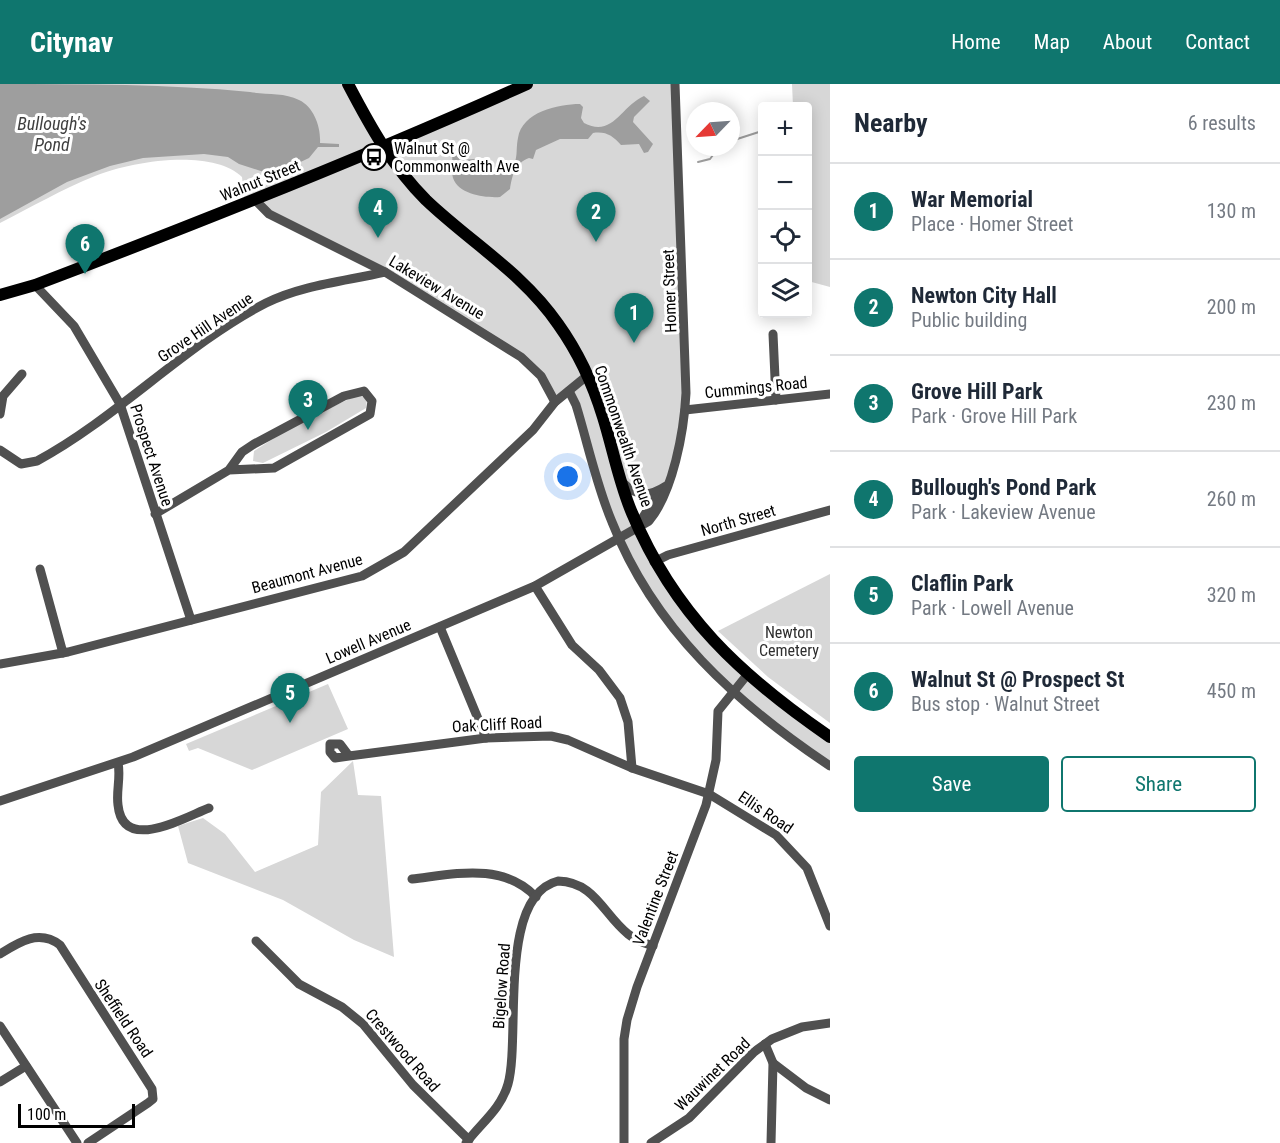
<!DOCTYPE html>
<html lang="en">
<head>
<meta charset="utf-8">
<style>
	body { margin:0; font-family:"Roboto Condensed",sans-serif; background:#f6f6f7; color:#1f2937 }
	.controls { position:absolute; right:18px; top:18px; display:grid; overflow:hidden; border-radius:6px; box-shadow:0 3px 15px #0003 }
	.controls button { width:54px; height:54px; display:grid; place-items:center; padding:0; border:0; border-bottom:2px solid #e0e1e3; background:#fff; color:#1f2937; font:30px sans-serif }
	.compass { position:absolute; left:686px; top:18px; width:54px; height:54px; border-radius:50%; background:#fff; box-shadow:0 3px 15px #0003; rotate:245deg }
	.scale { position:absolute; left:18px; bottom:15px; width:117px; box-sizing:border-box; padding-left:6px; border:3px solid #000; border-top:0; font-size:16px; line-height:21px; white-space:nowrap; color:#000; -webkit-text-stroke:4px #fff; paint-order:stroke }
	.you { position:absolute; left:568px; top:393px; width:21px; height:21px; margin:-15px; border:4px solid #fff; border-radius:50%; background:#1a73e8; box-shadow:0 0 0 9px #1a73e833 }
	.badge { display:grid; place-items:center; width:39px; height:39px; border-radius:50%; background:#0f766e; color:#fff; font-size:20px; font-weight:700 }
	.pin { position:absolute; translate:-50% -50px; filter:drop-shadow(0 2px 3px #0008) }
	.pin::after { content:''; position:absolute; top:32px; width:21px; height:18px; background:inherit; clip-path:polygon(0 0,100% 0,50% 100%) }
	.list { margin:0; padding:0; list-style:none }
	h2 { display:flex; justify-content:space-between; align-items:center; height:78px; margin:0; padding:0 24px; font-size:26px }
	h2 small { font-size:20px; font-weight:400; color:#747a83 }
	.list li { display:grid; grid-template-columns:39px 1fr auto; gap:18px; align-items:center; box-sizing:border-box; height:96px; padding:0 24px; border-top:2px solid #e0e1e3 }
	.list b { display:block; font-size:22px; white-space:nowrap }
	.list p { margin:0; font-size:20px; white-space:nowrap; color:#747a83 }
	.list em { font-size:20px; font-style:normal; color:#747a83 }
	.actions { display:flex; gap:12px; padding:18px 24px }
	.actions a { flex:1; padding:14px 0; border:2px solid #0f766e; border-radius:6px; text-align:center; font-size:21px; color:#0f766e }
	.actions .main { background:#0f766e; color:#fff }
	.icon { flex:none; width:33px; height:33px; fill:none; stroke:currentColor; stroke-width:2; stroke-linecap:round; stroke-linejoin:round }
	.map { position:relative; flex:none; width:830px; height:1059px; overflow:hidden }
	header { display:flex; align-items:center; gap:36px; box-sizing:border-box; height:84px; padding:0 30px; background:#0f766e; color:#fff }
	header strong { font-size:28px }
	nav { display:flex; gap:33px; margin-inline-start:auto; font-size:21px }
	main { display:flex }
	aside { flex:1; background:#fff }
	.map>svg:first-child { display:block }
	.green { fill:#d7d7d7 }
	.water { fill:#9e9e9e }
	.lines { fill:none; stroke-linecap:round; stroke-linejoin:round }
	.stream { stroke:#9e9e9e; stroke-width:2 }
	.minor { stroke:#505050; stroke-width:9 }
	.major { stroke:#000; stroke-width:12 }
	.labels { text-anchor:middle; stroke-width:6; stroke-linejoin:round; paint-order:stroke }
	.poi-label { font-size:16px; fill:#000; stroke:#fff; text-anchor:start }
	.street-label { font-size:16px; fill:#000; stroke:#fff }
	.park-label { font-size:16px; fill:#2e2e2e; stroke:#fff }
	.water-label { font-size:18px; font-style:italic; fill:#3f3f3f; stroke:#fff }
</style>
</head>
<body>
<header>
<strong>Citynav</strong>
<nav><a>Home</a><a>Map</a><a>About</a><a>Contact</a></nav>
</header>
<main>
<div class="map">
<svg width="830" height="1059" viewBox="0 0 830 1059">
	<rect width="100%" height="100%" fill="#fff"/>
	<!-- green -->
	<g class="green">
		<path d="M 0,0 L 348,0 L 383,65 L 527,0 L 675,0 L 685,326 L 666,402 L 658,407 L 630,406 L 632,429 L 694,535 L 830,653 L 830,682 L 707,584 L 631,481 L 569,308 L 555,318 L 541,292 L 434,216 L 269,130 L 255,116 L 245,120 L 242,93 C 213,64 131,77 95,92 C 63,105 31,123 0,139 Z"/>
		<path d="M 792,0 L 830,0 L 830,203 L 808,197 L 808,22 L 793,22 Z"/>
		<path d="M 359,311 L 367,315 L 366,324 L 326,348 L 263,379 L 253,377 L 254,367 C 287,345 322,326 359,311 Z"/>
		<path d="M 830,490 L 830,639 L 768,593 L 718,547 Z"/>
		<path d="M 328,600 L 348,645 L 252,686 L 198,664 L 189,667 L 186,660 Z"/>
		<path d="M 353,677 L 358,711 L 381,712 L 394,873 L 354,856 L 283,816 L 188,779 L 178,742 L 203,734 L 225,750 L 255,788 L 318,761 L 321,708 Z"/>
	</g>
	<!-- water -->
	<g class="water">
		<path d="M 0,0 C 84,0 168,0 250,8 C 266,11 284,8 299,16 C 314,23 321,43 320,59 L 339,60 L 339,63 L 318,63 L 309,74 L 273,91 L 239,80 L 228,73 L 204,70 L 143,74 L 110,82 L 67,98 L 0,135 Z"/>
		<path d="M 644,12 L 650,17 L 634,33 L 633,38 L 653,60 L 648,68 L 644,69 L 639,60 L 621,61 C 613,52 606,47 593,49 L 588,55 L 560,55 L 536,66 L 533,75 L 529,74 C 515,79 512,92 510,105 L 500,113 C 486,114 459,111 453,94 C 451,86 453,77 452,69 L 443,65 L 453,66 L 460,76 L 487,74 L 500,86 L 507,88 C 520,78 515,68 518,54 C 522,28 558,20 580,20 L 583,23 L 581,34 L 584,39 C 613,54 621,22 644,12 Z"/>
	</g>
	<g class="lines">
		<!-- stream -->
		<g class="stream">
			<path d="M 731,57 L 762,47"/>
			<path d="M 698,78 L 710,75 L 719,63"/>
		</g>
		<!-- minor -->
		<g class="minor">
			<path d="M 255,116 L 269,130 L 385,188 L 521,273 L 541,292 L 555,318"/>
			<path d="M 35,201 L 74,242 L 120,320 L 191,536"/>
			<path d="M 773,250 L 776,316"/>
			<path d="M 569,307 L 576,321 C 588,360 596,400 612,438 C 654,545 736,619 830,682"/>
			<path d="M 685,326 L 830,310"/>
			<path d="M 0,330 L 3,312 L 22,290"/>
			<path d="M 0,366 L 21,380 L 37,377 C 117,334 186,260 266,219 C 302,201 346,197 385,188"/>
			<path d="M 622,398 C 637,413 649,413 666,402"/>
			<path d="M 155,430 L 229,386 L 274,384 L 370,330 L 372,317 L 364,307 L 344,312 L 254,360 L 242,368 L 229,386"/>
			<path d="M 638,441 L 654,416 L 663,410"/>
			<path d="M 654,478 L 668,471 L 830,426"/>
			<path d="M 40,485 L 63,569"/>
			<path d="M 535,502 L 572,561 L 599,586 L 620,614 L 628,638 L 632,684"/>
			<path d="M 440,543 L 486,654"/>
			<path d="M 0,580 L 68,568 L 362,492 L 404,468 L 533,346 L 555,318 L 588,291"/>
			<path d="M 349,672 L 335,674 L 330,668 L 330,660 L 340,660 L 349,672 L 486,654 L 551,652 L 568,656 L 632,684 L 709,710 L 776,751 L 807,784 L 830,842"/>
			<path d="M 118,679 C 121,693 116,707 118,721 C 123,770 185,733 209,724"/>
			<path d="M 0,717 L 133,673 L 535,502 L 649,437 C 673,408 684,348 686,309 L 675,0"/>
			<path d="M 412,795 C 455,790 503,778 536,813"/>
			<path d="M 256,857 L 299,900 L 342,923 L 363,940 L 413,1001 L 469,1056"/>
			<path d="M 0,870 C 19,858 39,845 60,861 L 152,1005 L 153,1015 L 148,1019 L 88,1059"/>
			<path d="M 0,942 L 77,1059"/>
			<path d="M 765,960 L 773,979 L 771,1059"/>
			<path d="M 773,979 L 806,1004 L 830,1016"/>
			<path d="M 0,998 L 26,982"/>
			<path d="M 466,1059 C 481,1039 501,1025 508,1000 C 521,954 497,812 558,797 C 595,798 603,830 628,850 C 635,856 644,859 653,862"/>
			<path d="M 624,1059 L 624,955 L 627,936 L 637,903 L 706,721 L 716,676 L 718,627 L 747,591"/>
			<path d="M 651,1059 L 689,1034 L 754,968 L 772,955 L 802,943 L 830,939"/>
		</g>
		<!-- major -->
		<g class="major">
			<path d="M 348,0 C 370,42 392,82 426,116 C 470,158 523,189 558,240 C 578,268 593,300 603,333 C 613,365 619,399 632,429 C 674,530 741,592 830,653"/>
			<path d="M 0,211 L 35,201 C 201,138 365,73 527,0"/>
		</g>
	</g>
	<!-- icons -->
	<defs>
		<symbol id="bus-ring" viewBox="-11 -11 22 22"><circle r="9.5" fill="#fff" stroke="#000" stroke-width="1.5"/><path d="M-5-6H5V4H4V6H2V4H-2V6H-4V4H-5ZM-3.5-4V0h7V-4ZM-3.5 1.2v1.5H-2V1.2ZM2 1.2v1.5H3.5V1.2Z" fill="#000"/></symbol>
	</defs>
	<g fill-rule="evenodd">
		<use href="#bus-ring" x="359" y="58" width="30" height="30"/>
	</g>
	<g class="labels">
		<!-- poi labels -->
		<g class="poi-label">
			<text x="394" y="70">Walnut St @<tspan x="394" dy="18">Commonwealth Ave</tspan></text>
		</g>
		<!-- street labels -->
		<g class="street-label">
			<text transform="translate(260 96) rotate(-22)" y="6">Walnut Street</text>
			<text transform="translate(437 203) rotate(31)" y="6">Lakeview Avenue</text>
			<text transform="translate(669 207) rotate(-92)" y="6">Homer Street</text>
			<text transform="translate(205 243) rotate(-34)" y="6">Grove Hill Avenue</text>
			<text transform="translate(756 303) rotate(-6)" y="6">Cummings Road</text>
			<text transform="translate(624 352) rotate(71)" y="6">Commonwealth Avenue</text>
			<text transform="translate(152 371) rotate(72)" y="6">Prospect Avenue</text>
			<text transform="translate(738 436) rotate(-16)" y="6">North Street</text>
			<text transform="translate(307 489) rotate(-15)" y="6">Beaumont Avenue</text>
			<text transform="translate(368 557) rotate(-23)" y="6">Lowell Avenue</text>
			<text transform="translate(497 640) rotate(-3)" y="6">Oak Cliff Road</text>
			<text transform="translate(766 728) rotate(34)" y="6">Ellis Road</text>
			<text transform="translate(655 814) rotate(-69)" y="6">Valentine Street</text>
			<text transform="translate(501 902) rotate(-86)" y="6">Bigelow Road</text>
			<text transform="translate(124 934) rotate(56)" y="6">Sheffield Road</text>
			<text transform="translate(403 966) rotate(49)" y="6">Crestwood Road</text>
			<text transform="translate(712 990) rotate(-44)" y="6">Wauwinet Road</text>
		</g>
		<!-- park labels -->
		<g class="park-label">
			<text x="789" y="554">Newton<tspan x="789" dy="18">Cemetery</tspan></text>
		</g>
		<!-- water labels -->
		<g class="water-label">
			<text x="52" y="46">Bullough's<tspan x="52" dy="21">Pond</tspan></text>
		</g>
	</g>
</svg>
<div class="controls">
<button>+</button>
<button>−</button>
<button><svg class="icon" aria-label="locate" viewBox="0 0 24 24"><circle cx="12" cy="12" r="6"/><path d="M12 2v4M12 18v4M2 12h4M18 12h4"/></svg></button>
<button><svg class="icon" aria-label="layers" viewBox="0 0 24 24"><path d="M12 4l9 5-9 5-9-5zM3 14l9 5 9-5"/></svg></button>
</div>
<svg class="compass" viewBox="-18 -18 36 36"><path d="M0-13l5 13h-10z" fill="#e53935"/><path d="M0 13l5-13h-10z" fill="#747a83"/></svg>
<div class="scale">100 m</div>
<div class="you"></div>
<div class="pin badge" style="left:634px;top:259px">1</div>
<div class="pin badge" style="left:596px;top:158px">2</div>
<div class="pin badge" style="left:308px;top:346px">3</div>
<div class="pin badge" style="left:378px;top:154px">4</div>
<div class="pin badge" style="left:290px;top:639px">5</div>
<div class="pin badge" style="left:85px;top:190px">6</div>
</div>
<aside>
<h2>Nearby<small>6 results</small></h2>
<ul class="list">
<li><span class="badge">1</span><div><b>War Memorial</b><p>Place · Homer Street</p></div><em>130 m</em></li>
<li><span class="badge">2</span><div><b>Newton City Hall</b><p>Public building</p></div><em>200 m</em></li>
<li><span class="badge">3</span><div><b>Grove Hill Park</b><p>Park · Grove Hill Park</p></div><em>230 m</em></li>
<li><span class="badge">4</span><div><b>Bullough's Pond Park</b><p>Park · Lakeview Avenue</p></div><em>260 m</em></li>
<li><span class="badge">5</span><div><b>Claflin Park</b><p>Park · Lowell Avenue</p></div><em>320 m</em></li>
<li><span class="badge">6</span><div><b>Walnut St @ Prospect St</b><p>Bus stop · Walnut Street</p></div><em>450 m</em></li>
</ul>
<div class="actions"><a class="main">Save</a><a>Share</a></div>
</aside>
</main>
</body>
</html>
